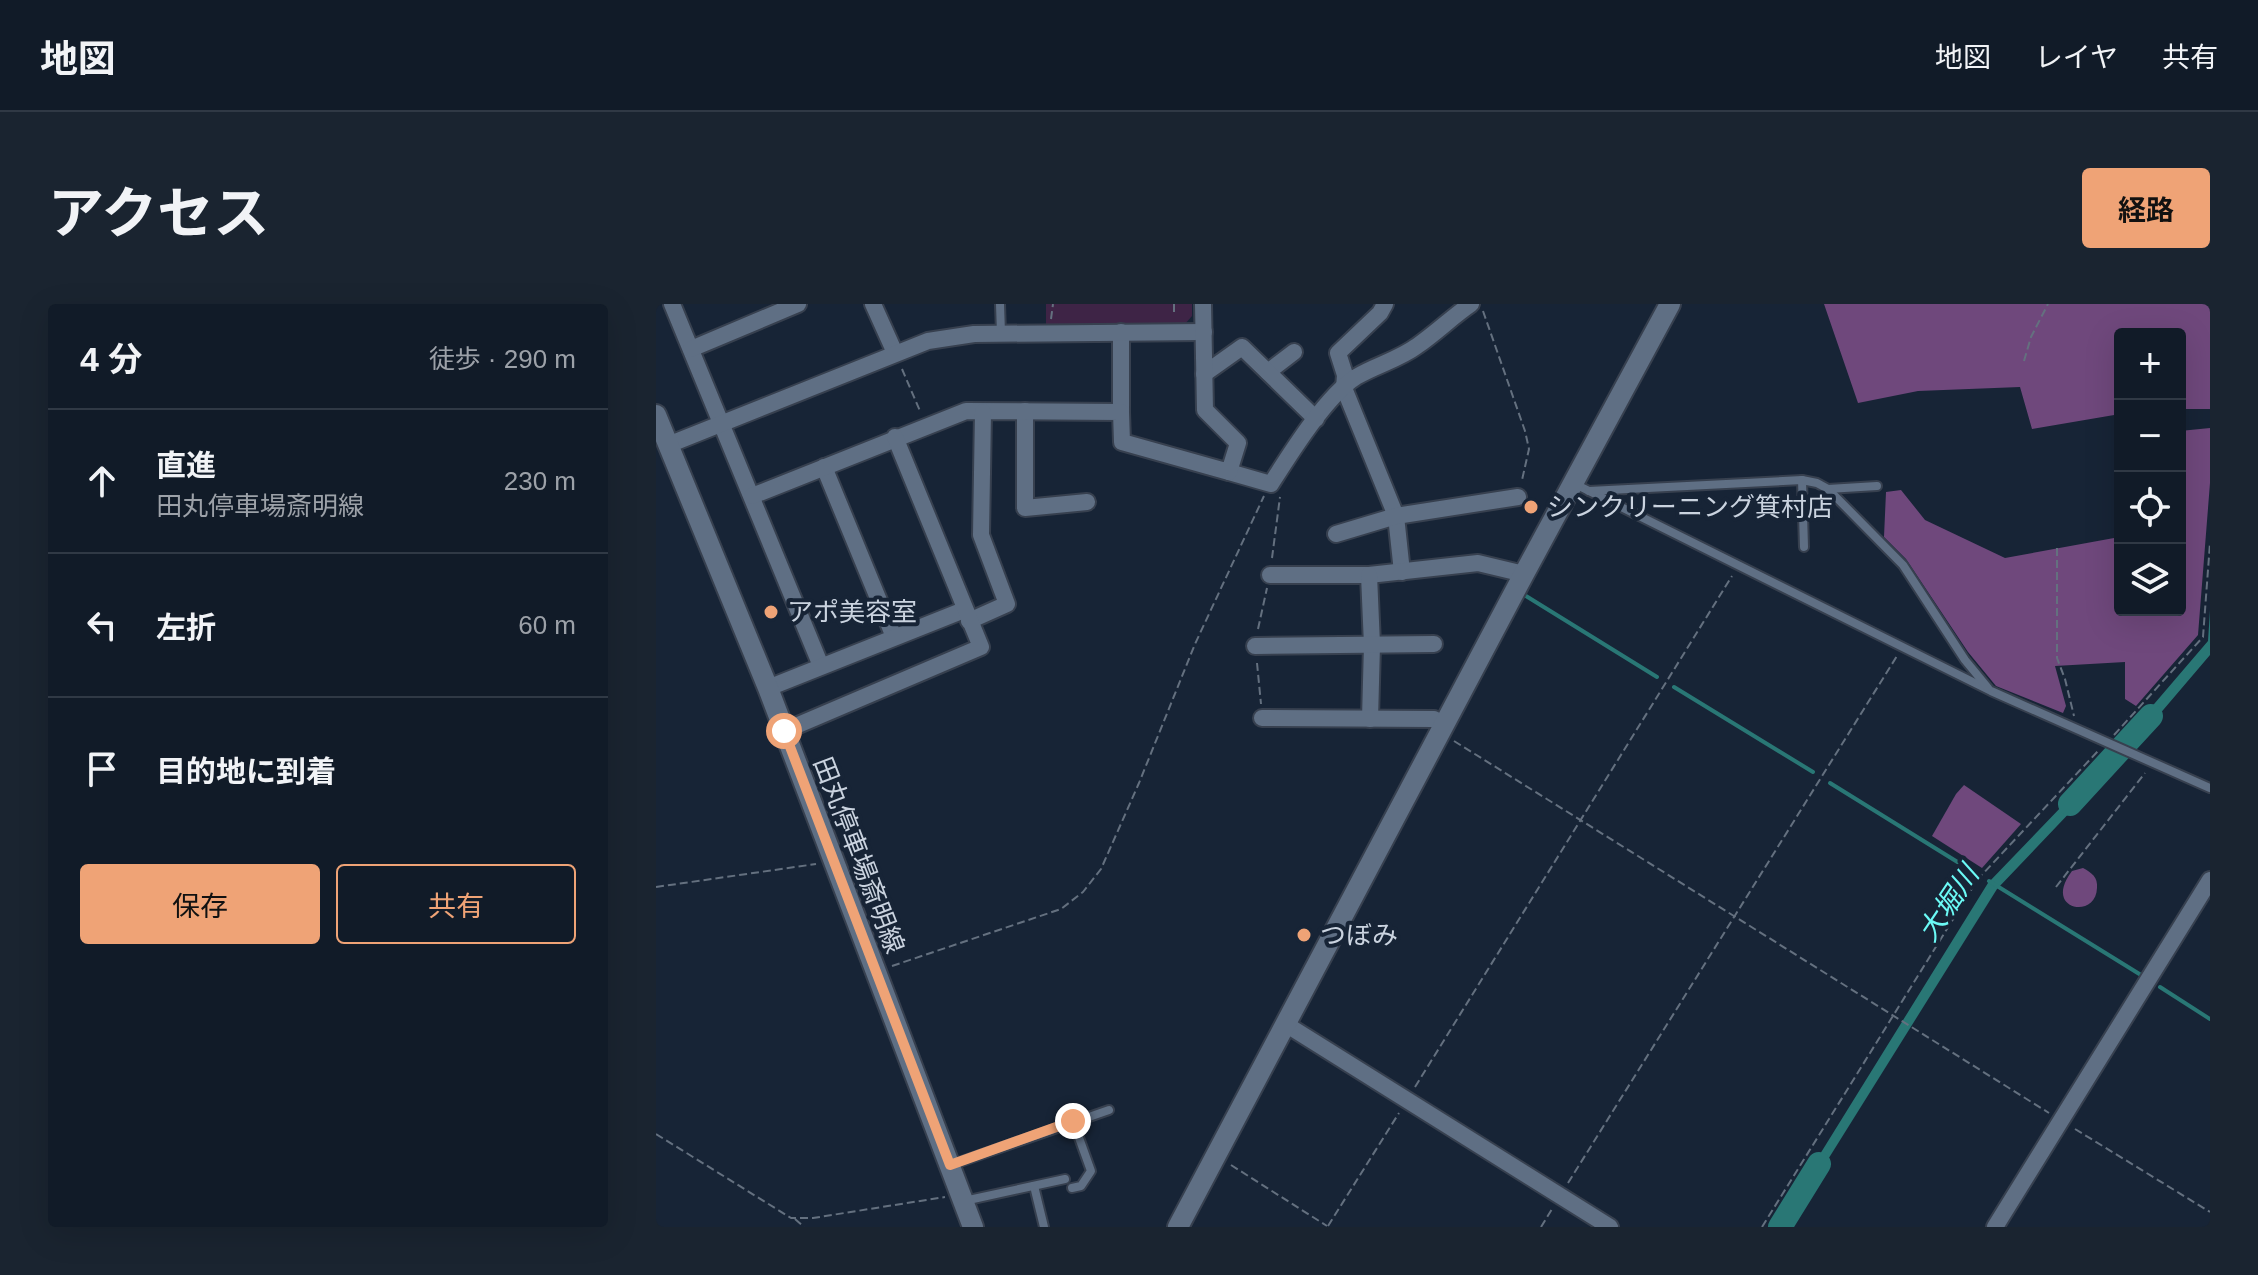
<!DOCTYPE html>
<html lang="ja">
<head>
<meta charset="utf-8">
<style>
	body { margin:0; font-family:Helvetica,"Noto Sans JP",sans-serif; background:#1a2430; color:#f1f3f6 }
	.controls { position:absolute; right:24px; top:24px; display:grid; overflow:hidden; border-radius:8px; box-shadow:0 8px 32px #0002 }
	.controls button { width:72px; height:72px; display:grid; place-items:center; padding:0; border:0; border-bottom:2px solid #303945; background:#111b28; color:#f1f3f6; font:40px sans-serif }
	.stop { position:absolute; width:24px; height:24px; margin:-18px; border:6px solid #efa376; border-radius:50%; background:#fff }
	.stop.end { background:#efa376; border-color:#fff; box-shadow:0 2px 8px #0008 }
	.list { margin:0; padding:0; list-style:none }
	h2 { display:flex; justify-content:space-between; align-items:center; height:104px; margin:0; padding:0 32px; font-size:34px }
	h2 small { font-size:26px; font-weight:400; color:#9ca1a8 }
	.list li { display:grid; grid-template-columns:52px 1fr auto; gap:24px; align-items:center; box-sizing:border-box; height:144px; padding:0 32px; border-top:2px solid #303945 }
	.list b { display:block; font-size:30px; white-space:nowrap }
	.list p { margin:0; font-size:26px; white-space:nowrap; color:#9ca1a8 }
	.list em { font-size:26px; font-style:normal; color:#9ca1a8 }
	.actions { display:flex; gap:16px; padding:24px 32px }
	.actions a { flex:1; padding:18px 0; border:2px solid #efa376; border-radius:8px; text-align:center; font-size:28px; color:#efa376 }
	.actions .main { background:#efa376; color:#111 }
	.icon { flex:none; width:44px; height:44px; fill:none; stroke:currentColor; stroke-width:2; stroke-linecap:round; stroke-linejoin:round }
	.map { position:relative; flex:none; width:1554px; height:923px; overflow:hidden; border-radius:8px }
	header { display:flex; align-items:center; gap:48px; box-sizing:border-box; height:112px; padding:0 40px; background:#111b28; border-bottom:2px solid #303945 }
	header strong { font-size:38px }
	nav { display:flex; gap:44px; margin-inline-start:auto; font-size:28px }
	.intro { display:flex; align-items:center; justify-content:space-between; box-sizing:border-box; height:192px; padding:0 48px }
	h1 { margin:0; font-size:56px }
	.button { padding:20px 36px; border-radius:8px; background:#efa376; color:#111; font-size:28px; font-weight:700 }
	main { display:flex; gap:48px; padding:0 48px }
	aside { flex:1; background:#111b28; border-radius:8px; box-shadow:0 8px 32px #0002 }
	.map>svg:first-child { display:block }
	.green { fill:#3e2446 }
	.forest { fill:#6f487c }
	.water { fill:#297775 }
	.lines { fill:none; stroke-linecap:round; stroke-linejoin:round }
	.stream { stroke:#297775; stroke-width:4 }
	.river { stroke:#297775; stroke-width:24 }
	.lane-casing { stroke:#37404f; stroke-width:12 }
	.street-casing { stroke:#37404f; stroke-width:20 }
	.secondary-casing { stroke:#37404f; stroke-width:24 }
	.path { stroke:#64707f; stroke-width:2; stroke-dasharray:8 4; stroke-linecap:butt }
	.lane { stroke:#5f6f84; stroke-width:8 }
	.street { stroke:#5f6f84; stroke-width:16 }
	.secondary { stroke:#5f6f84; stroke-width:20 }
	.route { stroke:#efa376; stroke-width:10 }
	.poi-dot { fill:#efa376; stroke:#172436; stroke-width:3 }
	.labels { text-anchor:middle; stroke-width:8; stroke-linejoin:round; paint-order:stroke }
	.poi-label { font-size:26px; fill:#cad3df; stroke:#172436; text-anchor:start }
	.street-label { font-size:26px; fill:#cad3df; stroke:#172436 }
	.water-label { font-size:28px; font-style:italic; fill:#6bfaf6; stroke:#172436 }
</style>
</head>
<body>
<header>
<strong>地図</strong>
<nav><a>地図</a><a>レイヤ</a><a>共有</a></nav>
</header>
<div class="intro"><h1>アクセス</h1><a class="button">経路</a></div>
<main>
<aside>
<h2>4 分<small>徒歩 · 290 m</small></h2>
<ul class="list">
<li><svg class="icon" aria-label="ahead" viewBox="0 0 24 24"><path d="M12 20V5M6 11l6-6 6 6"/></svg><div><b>直進</b><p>田丸停車場斎明線</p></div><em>230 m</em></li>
<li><svg class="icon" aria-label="left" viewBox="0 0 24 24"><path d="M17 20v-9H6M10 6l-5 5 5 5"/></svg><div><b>左折</b></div><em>60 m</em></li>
<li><svg class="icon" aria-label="arrive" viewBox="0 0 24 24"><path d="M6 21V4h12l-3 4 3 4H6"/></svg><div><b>目的地に到着</b></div></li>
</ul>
<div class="actions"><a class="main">保存</a><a>共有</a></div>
</aside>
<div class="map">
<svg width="1554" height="923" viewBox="0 0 1554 923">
	<rect width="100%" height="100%" fill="#172436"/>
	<!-- green -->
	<path class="green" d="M 390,0 L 536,0 L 536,12 L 529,20 L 390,20 Z"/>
	<!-- forest -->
	<g class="forest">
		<path d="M 1168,0 L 1554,0 L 1554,105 L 1524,105 L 1524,30 L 1464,30 L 1464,110 L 1376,125 L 1364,83 L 1262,87 L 1202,99 Z"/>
		<path d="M 1554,124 L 1554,179 L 1542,331 L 1480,402 L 1469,395 L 1469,358 L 1399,362 L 1410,402 L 1407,409 L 1340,382 L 1312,348 L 1250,255 L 1228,233 L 1230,188 L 1245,186 L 1269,216 L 1349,254 L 1458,234 L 1464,220 L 1464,306 L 1524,306 L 1524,127 Z"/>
		<path d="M 1308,481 L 1365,520 L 1326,564 L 1276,532 L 1300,490 Z"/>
		<path d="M 1427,564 C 1436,569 1442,573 1441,584 C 1440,616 1386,606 1416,567 Z"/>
	</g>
	<!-- water -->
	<g class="water">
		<path d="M 1554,306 L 1554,351 L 1479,439 L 1469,434 L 1552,337 Z"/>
		<path d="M 1432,475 L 1440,481 L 1341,585 L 1151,889 L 1143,884 L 1332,579 Z"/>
	</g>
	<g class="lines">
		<!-- stream -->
		<g class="stream">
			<path d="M 870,292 L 1001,373"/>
			<path d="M 1018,383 L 1157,468"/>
			<path d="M 1174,479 L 1316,567"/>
			<path d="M 1333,577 L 1485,671"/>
			<path d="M 1504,683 L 1554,715"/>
		</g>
		<!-- river -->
		<g class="river">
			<path d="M 1414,500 L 1495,412"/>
			<path d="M 1124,923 L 1163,860"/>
		</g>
		<defs>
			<g id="lane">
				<path d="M 344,0 L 345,29"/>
				<path d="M 1146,176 L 1148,243"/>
				<path d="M 919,180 L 1335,387 L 1554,484"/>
				<path d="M 1172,185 L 1221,182"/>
				<path d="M 933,187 L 1146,176 L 1161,179 L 1172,185 L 1247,261 L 1309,356 L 1332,384"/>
				<path d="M 295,861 L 453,806"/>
				<path d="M 378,882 L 388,923"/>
				<path d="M 416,884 L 425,882 L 435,867 L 417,817"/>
				<path d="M 308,897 L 409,875"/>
			</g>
			<g id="street">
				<path d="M 16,0 L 165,362"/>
				<path d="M 217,0 L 239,49"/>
				<path d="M 729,0 L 724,9 L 682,49 L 689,71 L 688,84 L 740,212 L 746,268"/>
				<path d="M 465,28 L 465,108"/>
				<path d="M 35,45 L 142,0"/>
				<path d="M 612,68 L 638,48"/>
				<path d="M 548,70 L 586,43 L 660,115"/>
				<path d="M 369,107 L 369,204 L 431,198"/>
				<path d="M 12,141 L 272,37 L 318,30 L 548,28"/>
				<path d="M 168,163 L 238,333"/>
				<path d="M 573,168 L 615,180 C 634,150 670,92 700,73 C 720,61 742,56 761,42 C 780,29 796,13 815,0"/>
				<path d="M 96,192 L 310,107 L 465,108 L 466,138 L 573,168 L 582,139 L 549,106 L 547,0"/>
				<path d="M 680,230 L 740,212 L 862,193"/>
				<path d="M 614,271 L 713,271 L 822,259 L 868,270"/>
				<path d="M 713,271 L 716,341 L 714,415"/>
				<path d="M 313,317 L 351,300 L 325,231 L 327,108"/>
				<path d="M 599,342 L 778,340"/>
				<path d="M 112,384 L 308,306"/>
				<path d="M 606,414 L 778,415 L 789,421"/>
				<path d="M 128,427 L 325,343 L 239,133"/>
				<path d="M 631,721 L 954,923"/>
				<path d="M 1339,923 L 1554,576"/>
			</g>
			<g id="secondary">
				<path d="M 0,111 L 112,384 L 317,923"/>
				<path d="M 522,923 L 868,270 L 1014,0"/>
			</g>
		</defs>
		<!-- lane casing -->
		<use href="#lane" class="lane-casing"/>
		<!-- street casing -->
		<use href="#street" class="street-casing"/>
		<!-- secondary casing -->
		<use href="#secondary" class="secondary-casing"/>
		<!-- path -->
		<g class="path">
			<path d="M 518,0 L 518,9"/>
			<path d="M 827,7 L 869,127 L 873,145 L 866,176"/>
			<path d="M 395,15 L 397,0"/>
			<path d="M 1368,57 L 1375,33 L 1392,0"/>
			<path d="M 246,65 L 264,107"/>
			<path d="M 1401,244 L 1401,354 L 1409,375 L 1418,412"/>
			<path d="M 616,254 L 624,193"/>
			<path d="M 602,325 L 611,284"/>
			<path d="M 601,359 L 605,400"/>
			<path d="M 1458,431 L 1547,333 L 1554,239"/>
			<path d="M 798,437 L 1393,809"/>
			<path d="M 0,583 L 160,560"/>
			<path d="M 1400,583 L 1489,469"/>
			<path d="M 236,662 L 405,605 L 427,588 L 445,565 L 483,479 L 539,340 L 608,192"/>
			<path d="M 759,783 L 1076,272"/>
			<path d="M 1419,825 L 1554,908"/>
			<path d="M 0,830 L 135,914 L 157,914 L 289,893"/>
			<path d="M 575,861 L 671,922"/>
			<path d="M 912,879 L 1241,352"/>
			<path d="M 139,915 L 148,923"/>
			<path d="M 672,922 L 743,809"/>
			<path d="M 885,923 L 896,905"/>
			<path d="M 1106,923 L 1322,575 L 1442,447"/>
		</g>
		<!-- lane -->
		<use href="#lane" class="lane"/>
		<!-- street -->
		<use href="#street" class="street"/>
		<!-- secondary -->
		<use href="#secondary" class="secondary"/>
	</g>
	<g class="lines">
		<!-- route -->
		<path class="route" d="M 128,427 L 294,861 L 417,817"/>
	</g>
	<!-- markers -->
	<g class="poi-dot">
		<circle cx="875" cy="203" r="8"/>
		<circle cx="115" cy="308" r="8"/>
		<circle cx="648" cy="631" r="8"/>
	</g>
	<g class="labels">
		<!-- poi labels -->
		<g class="poi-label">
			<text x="891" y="212">シンクリーニング箕村店</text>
			<text x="131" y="317">アポ美容室</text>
			<text x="664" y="640">つぼみ</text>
		</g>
		<!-- street labels -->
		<g class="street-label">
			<text transform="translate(203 551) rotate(69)" y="9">田丸停車場斎明線</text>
		</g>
		<!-- water labels -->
		<g class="water-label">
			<text transform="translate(1292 599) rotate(-56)" y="10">大堀川</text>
		</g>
	</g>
</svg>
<div class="controls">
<button>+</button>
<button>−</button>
<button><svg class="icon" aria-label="locate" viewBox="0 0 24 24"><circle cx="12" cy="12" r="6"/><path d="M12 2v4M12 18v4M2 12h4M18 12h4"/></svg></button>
<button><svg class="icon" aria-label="layers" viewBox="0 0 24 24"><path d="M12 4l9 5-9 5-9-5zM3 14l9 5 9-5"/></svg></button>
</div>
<div class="stop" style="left:128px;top:427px"></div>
<div class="stop end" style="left:417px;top:817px"></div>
</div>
</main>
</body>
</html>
